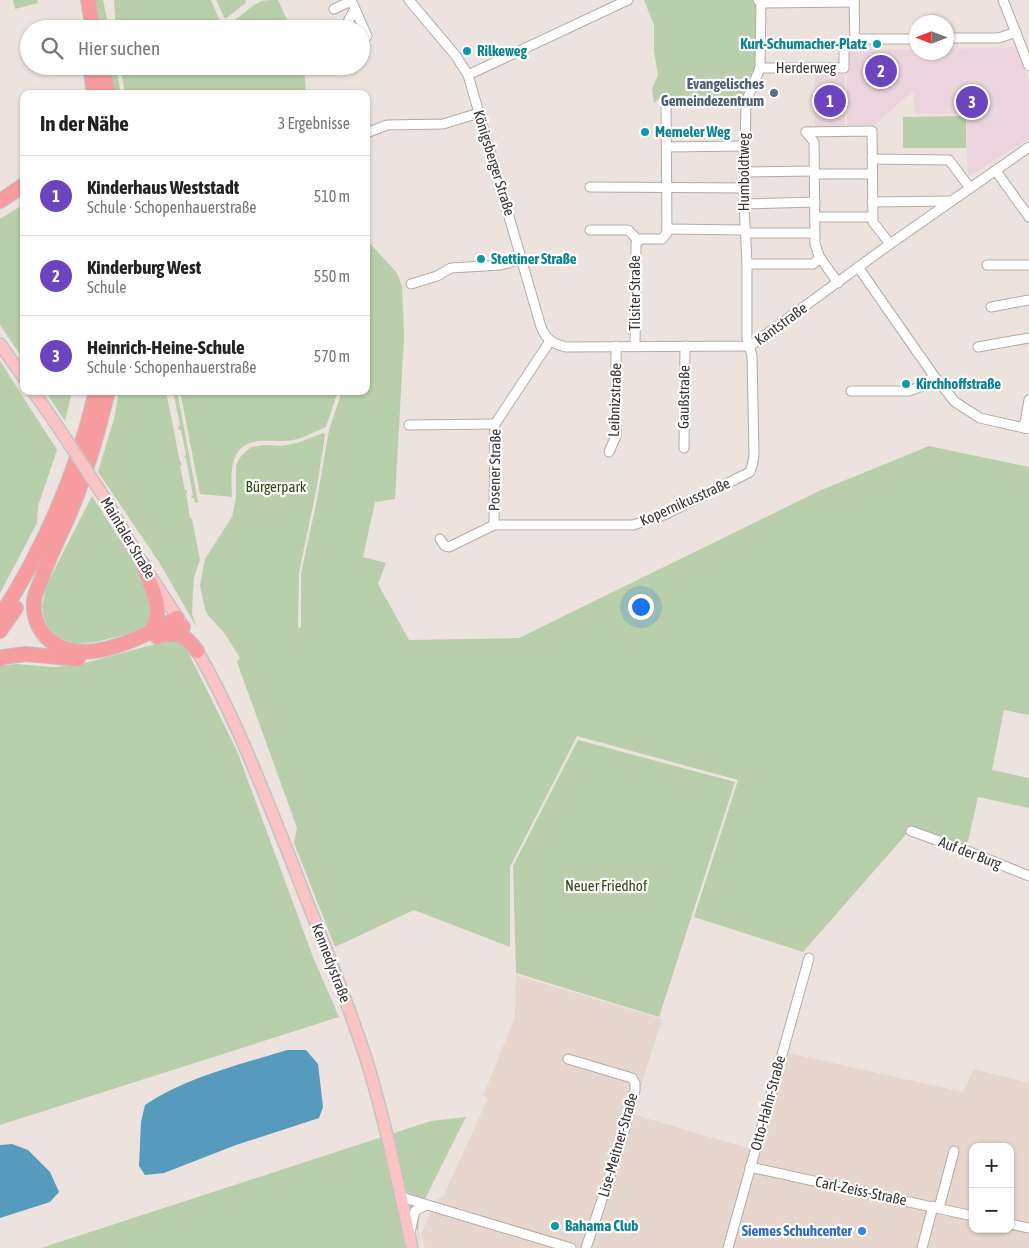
<!DOCTYPE html>
<html lang="de">
<head>
<meta charset="utf-8">
<style>
	body { margin:0; font-family:"Asap Condensed",sans-serif; background:#f6f6f6; color:#222 }
	.controls { position:absolute; right:15px; bottom:15px; display:grid; overflow:hidden; border-radius:10px; box-shadow:0 1px 4px #0004 }
	.controls button { width:45px; height:45px; display:grid; place-items:center; padding:0; border:0; border-bottom:1px solid #e0e0e0; background:#fff; color:#222; font:25px sans-serif }
	.compass { position:absolute; left:909px; top:15px; width:45px; height:45px; border-radius:50%; background:#fff; box-shadow:0 1px 4px #0004; rotate:270deg }
	.you { position:absolute; left:640px; top:606px; width:18px; height:18px; margin:-12px; border:4px solid #fff; border-radius:50%; background:#1a73e8; box-shadow:0 0 0 8px #1a73e833 }
	.badge { display:grid; place-items:center; width:32px; height:32px; border-radius:50%; background:#6c45be; color:#fff; font-size:16px; font-weight:700 }
	.pin { position:absolute; translate:-50% -50%; border:2px solid #fff; box-shadow:0 1px 5px #0006 }
	.list { margin:0; padding:0; list-style:none }
	h2 { display:flex; justify-content:space-between; align-items:center; height:65px; margin:0; padding:0 20px; font-size:21px }
	h2 small { font-size:16px; font-weight:400; color:#767676 }
	.list li { display:grid; grid-template-columns:32px 1fr auto; gap:15px; align-items:center; box-sizing:border-box; height:80px; padding:0 20px; border-top:1px solid #e0e0e0 }
	.list b { display:block; font-size:19px; white-space:nowrap }
	.list p { margin:0; font-size:16px; white-space:nowrap; color:#767676 }
	.list em { font-size:16px; font-style:normal; color:#767676 }
	.icon { flex:none; width:28px; height:28px; fill:none; stroke:currentColor; stroke-width:2; stroke-linecap:round; stroke-linejoin:round }
	.map { position:relative; flex:none; width:1029px; height:1248px; overflow:hidden }
	.search { position:absolute; background:#fff; box-shadow:0 1px 4px #0004; left:20px; top:20px; width:350px; height:55px; display:flex; align-items:center; gap:12px; box-sizing:border-box; padding:0 18px; border-radius:28px; color:#767676; font-size:19px }
	.panel { position:absolute; background:#fff; box-shadow:0 1px 4px #0004; left:20px; top:90px; width:350px; height:305px; border-radius:10px }
	.map>svg:first-child { display:block }
	.built { fill:#e6d6cd; fill-rule:evenodd }
	.education { fill:#ebd4de }
	.green { fill:#b9ceab }
	.water { fill:#569bbd }
	.lines { fill:none; stroke-linecap:round; stroke-linejoin:round }
	.minor-casing { stroke:#b3aaa6; stroke-width:11 }
	.major-casing { stroke:#c4c2c2; stroke-width:14 }
	.highway-casing { stroke:#c4c2c2; stroke-width:16 }
	.minor { stroke:#fff; stroke-width:9 }
	.major { stroke:#fac4c5; stroke-width:11 }
	.highway { stroke:#f79d9f; stroke-width:14 }
	.major-bridge-casing { stroke:#c4c2c2; stroke-width:14; stroke-linecap:butt }
	.major-bridge { stroke:#fac4c5; stroke-width:11 }
	.culture-dot { fill:#0f9aa8; stroke:#fff; stroke-width:2 }
	.service-dot { fill:#5c6f8a; stroke:#fff; stroke-width:2 }
	.shop-dot { fill:#3f7fe0; stroke:#fff; stroke-width:2 }
	.labels { text-anchor:middle; stroke-width:4.5; stroke-linejoin:round; paint-order:stroke }
	.culture-label { font-size:15px; font-weight:bold; fill:#0d838f; stroke:#fff; text-anchor:start }
	.street-label { font-size:15px; fill:#393533; stroke:#fff }
	.service-label { font-size:15px; font-weight:bold; fill:#4e5e75; stroke:#fff; text-anchor:end }
	.park-label { font-size:15px; fill:#2c4b0f; stroke:#fff }
	.shop-label { font-size:15px; font-weight:bold; fill:#366cbe; stroke:#fff; text-anchor:end }
</style>
</head>
<body>
<div class="map">
<svg width="1029" height="1248" viewBox="0 0 1029 1248">
	<rect width="100%" height="100%" fill="#ede3de"/>
	<!-- built -->
	<path class="built" d="M 516,975 L 662,1019 L 632,1114 L 758,1151 L 784,1052 L 963,1092 L 974,1069 L 1029,1083 L 1029,1248 L 425,1248 L 421,1234 L 437,1198 L 442,1199 L 488,1098 L 483,1096 L 515,1017 ZM 973,1147 L 1010,1147 L 1010,1229 L 973,1229 Z"/>
	<!-- education -->
	<g class="education">
		<path d="M 1015,47 L 1029,80 L 1029,139 L 968,177 L 966,114 L 915,113 L 913,91 L 873,126 L 847,125 L 847,51 L 916,49 L 916,52 L 946,52 L 947,49 Z"/>
		<rect x="815" y="74" width="30" height="55"/>
	</g>
	<!-- green -->
	<g class="green">
		<path d="M 13,0 L 37,0 L 38,3 L 15,9 Z"/>
		<path d="M 91,0 L 103,0 L 109,29 L 97,29 Z"/>
		<path d="M 114,0 L 211,0 L 222,26 C 238,22 247,7 262,1 C 267,0 273,0 278,0 L 291,29 L 116,29 Z"/>
		<path d="M 216,0 L 245,0 L 246,3 L 225,19 Z"/>
		<path d="M 644,0 L 754,0 L 758,4 L 757,70 L 743,99 L 660,98 L 654,103 L 652,89 L 658,75 L 654,52 L 654,25 Z"/>
		<path d="M 108,66 L 116,66 L 121,94 L 113,94 Z"/>
		<path d="M 120,66 L 304,66 L 306,94 L 125,94 Z"/>
		<path d="M 966,116 L 966,148 L 903,148 L 903,117 Z"/>
		<path d="M 24,204 L 24,360 L 0,325 L 0,219 Z"/>
		<path d="M 366,239 L 397,273 L 402,286 L 404,337 L 395,499 L 375,502 L 363,557 L 386,563 L 378,584 L 409,640 L 519,638 L 819,491 L 929,446 L 1029,467 L 1029,715 L 1004,710 L 992,770 L 1029,778 L 1029,808 L 978,797 L 966,850 L 909,831 L 803,952 L 694,917 L 738,780 L 577,736 L 510,867 L 510,947 L 414,910 L 335,947 L 294,843 L 297,828 L 237,662 L 240,658 L 225,634 L 208,615 L 205,609 L 200,585 L 205,559 L 232,517 L 236,497 L 236,465 L 241,456 L 251,447 L 265,445 L 281,446 L 297,443 L 323,433 L 325,435 L 317,486 L 299,573 L 298,628 L 301,627 L 301,573 L 317,500 L 329,430 L 342,391 L 366,391 Z"/>
		<path d="M 0,361 L 57,450 L 38,506 L 37,523 L 0,593 Z"/>
		<path d="M 45,391 L 72,391 L 65,421 Z"/>
		<path d="M 119,391 L 166,391 L 180,462 L 181,462 L 182,465 L 180,466 L 185,490 L 187,490 L 187,493 L 186,493 L 190,518 L 192,519 L 200,560 L 194,577 L 193,591 L 192,614 L 197,628 L 159,562 L 98,472 L 114,419 Z"/>
		<path d="M 173,391 L 177,391 L 198,502 L 195,503 L 194,498 L 192,498 L 191,496 L 193,495 L 186,459 L 184,456 L 186,455 L 181,430 L 179,430 L 178,428 L 180,425 Z"/>
		<path d="M 180,391 L 338,391 L 326,427 C 315,431 305,438 293,440 C 282,442 270,440 259,441 C 228,444 231,475 232,497 L 200,494 Z"/>
		<path d="M 92,496 L 143,576 L 152,605 L 151,616 L 146,625 L 139,631 L 96,642 L 76,644 L 59,638 L 50,631 L 44,618 L 42,606 L 47,584 Z"/>
		<path d="M 170,640 L 177,641 L 187,650 L 237,751 L 313,957 L 339,1017 L 0,1125 L 0,666 L 16,664 L 54,667 L 78,665 Z"/>
		<path d="M 578,740 L 735,782 L 659,1017 L 516,973 L 513,866 Z"/>
		<path d="M 466,1117 L 417,1215 L 419,1219 L 418,1231 L 421,1248 L 416,1225 L 416,1218 L 404,1242 L 405,1248 L 41,1248 L 431,1121 Z"/>
	</g>
	<!-- water -->
	<g class="water">
		<path d="M 287,1050 L 306,1050 L 318,1064 L 323,1107 L 319,1118 L 236,1145 L 164,1173 L 145,1175 L 139,1166 L 141,1122 L 145,1105 C 187,1077 239,1065 287,1050 Z"/>
		<path d="M 12,1144 L 28,1150 L 50,1172 L 59,1192 L 50,1202 L 0,1218 L 0,1145 Z"/>
	</g>
	<g class="lines">
		<defs>
			<g id="minor">
				<path d="M 351,0 L 367,36 L 361,39"/>
				<path d="M 409,0 L 456,56 L 468,75 L 541,327 C 546,339 553,344 566,347 L 750,346 L 890,244 L 1029,147"/>
				<path d="M 1003,0 L 1029,66"/>
				<path d="M 761,3 L 854,2"/>
				<path d="M 334,9 L 351,1"/>
				<path d="M 344,29 L 355,9"/>
				<path d="M 946,38 L 999,38 L 1016,32"/>
				<path d="M 854,39 L 916,39"/>
				<path d="M 760,68 L 844,68 L 844,46 L 855,45 L 854,0"/>
				<path d="M 468,75 L 628,0"/>
				<path d="M 806,132 L 872,131 L 873,222 L 890,244"/>
				<path d="M 806,132 L 814,142 L 815,244 L 819,256 L 838,283"/>
				<path d="M 366,133 L 387,125 L 443,124 L 479,113"/>
				<path d="M 667,147 L 744,146"/>
				<path d="M 872,159 L 949,160 L 970,188"/>
				<path d="M 996,171 L 1029,217"/>
				<path d="M 744,172 L 814,171"/>
				<path d="M 814,174 L 872,174"/>
				<path d="M 590,187 L 744,188"/>
				<path d="M 872,202 L 952,201"/>
				<path d="M 744,204 L 815,202"/>
				<path d="M 815,217 L 872,217"/>
				<path d="M 667,229 L 744,230"/>
				<path d="M 590,230 L 628,230 L 638,240"/>
				<path d="M 746,233 L 815,233"/>
				<path d="M 747,264 L 813,264 L 820,258"/>
				<path d="M 987,265 L 1029,265"/>
				<path d="M 858,267 L 934,376 L 955,402 L 980,418 L 1029,429"/>
				<path d="M 411,284 L 437,276 L 451,268 L 501,265 L 522,259"/>
				<path d="M 991,307 L 1029,300"/>
				<path d="M 635,346 L 636,243 L 640,239 L 662,239 L 667,233 L 666,102 L 746,102"/>
				<path d="M 978,347 L 1029,338"/>
				<path d="M 851,391 L 909,391 L 922,386 L 934,376"/>
				<path d="M 409,425 L 495,424"/>
				<path d="M 1024,428 L 1029,400"/>
				<path d="M 684,448 L 685,346"/>
				<path d="M 609,452 L 616,436 L 616,346"/>
				<path d="M 494,525 L 495,424 L 550,341"/>
				<path d="M 440,539 L 445,546 L 449,547 L 494,525 L 633,525 L 664,515 L 750,472 L 753,462 L 754,454 L 752,356 L 747,338 L 747,264 L 744,204 L 746,102 L 760,68 L 761,3 L 758,0"/>
				<path d="M 911,831 L 970,852 L 1029,876"/>
				<path d="M 568,1059 L 632,1078 L 635,1083 L 635,1090 L 621,1142 L 586,1248"/>
				<path d="M 750,1167 L 973,1216"/>
				<path d="M 401,1197 L 571,1248"/>
				<path d="M 939,1208 L 954,1151"/>
				<path d="M 1010,1224 L 1029,1228"/>
				<path d="M 410,1232 L 415,1211 L 426,1205"/>
				<path d="M 728,1248 L 809,958"/>
				<path d="M 922,1248 L 933,1206"/>
			</g>
			<g id="major">
				<path d="M 0,344 L 24,378"/>
				<path d="M 33,391 L 54,421"/>
				<path d="M 104,497 L 142,563 L 181,623"/>
				<path d="M 193,644 C 233,710 262,788 291,860 C 317,928 346,995 368,1065 C 386,1125 399,1187 412,1248"/>
			</g>
			<g id="highway">
				<path d="M 88,0 L 93,29"/>
				<path d="M 90,66 L 94,94"/>
				<path d="M 103,66 L 108,94"/>
				<path d="M 0,201 L 24,185"/>
				<path d="M 108,391 C 98,433 86,475 69,515 C 60,535 51,554 43,574 C 41,581 37,589 35,596 C 32,608 35,622 42,632 C 74,675 142,637 177,618"/>
				<path d="M 142,563 C 150,585 167,611 150,632"/>
				<path d="M 0,615 C 12,600 20,583 30,566 C 59,511 82,452 96,391"/>
				<path d="M 0,631 L 16,608"/>
				<path d="M 168,635 C 182,632 189,640 197,651"/>
				<path d="M 157,637 L 183,627"/>
				<path d="M 0,659 L 3,657 L 26,654 L 78,659"/>
			</g>
		</defs>
		<!-- minor casing -->
		<use href="#minor" class="minor-casing"/>
		<!-- major casing -->
		<use href="#major" class="major-casing"/>
		<!-- highway casing -->
		<use href="#highway" class="highway-casing"/>
		<!-- minor -->
		<use href="#minor" class="minor"/>
		<!-- major -->
		<use href="#major" class="major"/>
		<!-- highway -->
		<use href="#highway" class="highway"/>
		<defs>
			<path id="major-bridge" d="M 54,421 L 104,497"/>
		</defs>
		<!-- major-bridge casing -->
		<use href="#major-bridge" class="major-bridge-casing"/>
		<!-- major-bridge -->
		<use href="#major-bridge" class="major-bridge"/>
	</g>
	<!-- markers -->
	<g class="culture-dot">
		<circle cx="877" cy="44" r="5"/>
		<circle cx="467" cy="51" r="5"/>
		<circle cx="645" cy="132" r="5"/>
		<circle cx="481" cy="259" r="5"/>
		<circle cx="906" cy="384" r="5"/>
		<circle cx="555" cy="1226" r="5"/>
	</g>
	<circle class="service-dot" cx="774" cy="93" r="5"/>
	<circle class="shop-dot" cx="862" cy="1231" r="5"/>
	<g class="labels">
		<!-- culture labels -->
		<g class="culture-label">
			<text x="867" y="49" text-anchor="end">Kurt-Schumacher-Platz</text>
			<text x="477" y="56">Rilkeweg</text>
			<text x="655" y="137">Memeler Weg</text>
			<text x="491" y="264">Stettiner Straße</text>
			<text x="916" y="389">Kirchhoffstraße</text>
			<text x="565" y="1231">Bahama Club</text>
		</g>
		<!-- street labels -->
		<g class="street-label">
			<text x="806" y="73">Herderweg</text>
			<text transform="translate(494 163) rotate(73)" y="5">Königsberger Straße</text>
			<text transform="translate(744 172) rotate(-90)" y="5">Humboldtweg</text>
			<text transform="translate(635 293) rotate(-90)" y="5">Tilsiter Straße</text>
			<text transform="translate(781 324) rotate(-36)" y="5">Kantstraße</text>
			<text transform="translate(684 397) rotate(-89)" y="5">Gaußstraße</text>
			<text transform="translate(615 400) rotate(-88)" y="5">Leibnizstraße</text>
			<text transform="translate(495 470) rotate(-89)" y="5">Posener Straße</text>
			<text transform="translate(685 502) rotate(-24)" y="5">Kopernikusstraße</text>
			<text transform="translate(128 538) rotate(59)" y="5">Maintaler Straße</text>
			<text transform="translate(970 853) rotate(21)" y="5">Auf der Burg</text>
			<text transform="translate(331 963) rotate(69)" y="5">Kennedystraße</text>
			<text transform="translate(768 1103) rotate(-75)" y="5">Otto-Hahn-Straße</text>
			<text transform="translate(618 1145) rotate(-74)" y="5">Lise-Meitner-Straße</text>
			<text transform="translate(861 1191) rotate(12)" y="5">Carl-Zeiss-Straße</text>
		</g>
		<!-- service labels -->
		<g class="service-label">
			<text x="764" y="89">Evangelisches<tspan x="764" dy="17">Gemeindezentrum</tspan></text>
		</g>
		<!-- park labels -->
		<g class="park-label">
			<text x="276" y="492">Bürgerpark</text>
			<text x="606" y="891">Neuer Friedhof</text>
		</g>
		<!-- shop labels -->
		<g class="shop-label">
			<text x="852" y="1236">Siemes Schuhcenter</text>
		</g>
	</g>
</svg>
<div class="controls">
<button>+</button>
<button>−</button>
</div>
<svg class="compass" viewBox="-18 -18 36 36"><path d="M0-13l5 13h-10z" fill="#e53935"/><path d="M0 13l5-13h-10z" fill="#767676"/></svg>
<div class="you"></div>
<div class="pin badge" style="left:830px;top:101px">1</div>
<div class="pin badge" style="left:881px;top:71px">2</div>
<div class="pin badge" style="left:972px;top:102px">3</div>
<div class="search"><svg class="icon" aria-label="search" viewBox="0 0 24 24"><circle cx="10" cy="10" r="6"/><path d="M15 15l6 6"/></svg>Hier suchen</div>
<section class="panel">
<h2>In der Nähe<small>3 Ergebnisse</small></h2>
<ul class="list">
<li><span class="badge">1</span><div><b>Kinderhaus Weststadt</b><p>Schule · Schopenhauerstraße</p></div><em>510 m</em></li>
<li><span class="badge">2</span><div><b>Kinderburg West</b><p>Schule</p></div><em>550 m</em></li>
<li><span class="badge">3</span><div><b>Heinrich-Heine-Schule</b><p>Schule · Schopenhauerstraße</p></div><em>570 m</em></li>
</ul>
</section>
</div>
</body>
</html>
